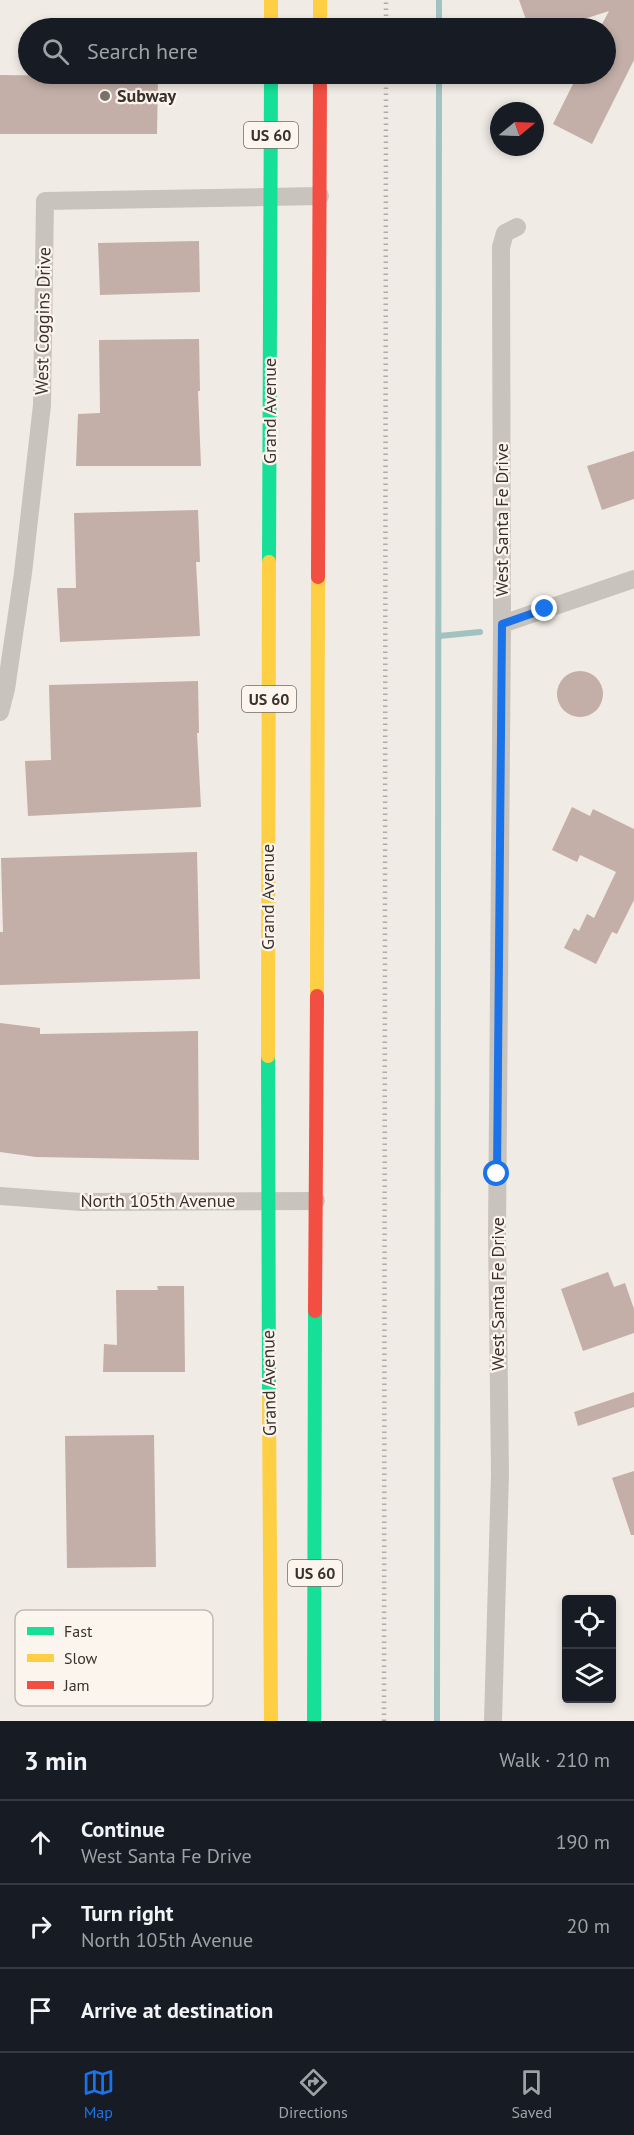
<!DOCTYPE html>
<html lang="en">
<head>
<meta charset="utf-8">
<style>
	body { margin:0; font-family:"PT Sans",sans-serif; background:#20242c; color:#f1f3f6 }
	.controls { position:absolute; right:18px; bottom:18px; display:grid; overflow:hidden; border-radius:6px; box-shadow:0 3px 9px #0003 }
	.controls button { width:54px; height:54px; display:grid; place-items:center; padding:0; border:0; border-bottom:2px solid #363941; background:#171b24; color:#f1f3f6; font:30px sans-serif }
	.compass { position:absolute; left:490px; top:102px; width:54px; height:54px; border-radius:50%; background:#171b24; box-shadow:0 3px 9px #0003; rotate:71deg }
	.stop { position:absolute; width:18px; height:18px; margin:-14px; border:4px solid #1a73e8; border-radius:50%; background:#fff }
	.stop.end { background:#1a73e8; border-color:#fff; box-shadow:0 2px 6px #0008 }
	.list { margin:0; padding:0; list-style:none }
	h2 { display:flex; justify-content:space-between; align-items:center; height:78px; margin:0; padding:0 24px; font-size:26px }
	h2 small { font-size:20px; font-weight:400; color:#9ea1a6 }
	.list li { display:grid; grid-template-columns:39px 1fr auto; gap:18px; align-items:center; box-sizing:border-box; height:84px; padding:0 24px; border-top:2px solid #363941 }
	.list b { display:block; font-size:22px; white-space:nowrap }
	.list p { margin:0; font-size:20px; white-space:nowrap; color:#9ea1a6 }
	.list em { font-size:20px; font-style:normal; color:#9ea1a6 }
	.icon { flex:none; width:33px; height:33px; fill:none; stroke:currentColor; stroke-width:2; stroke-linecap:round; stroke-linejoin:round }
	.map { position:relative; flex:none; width:634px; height:1721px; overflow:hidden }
	.search { position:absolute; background:#171b24; box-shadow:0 3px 9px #0003; left:18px; right:18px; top:18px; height:66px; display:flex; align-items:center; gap:15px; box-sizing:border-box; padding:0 21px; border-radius:33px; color:#9ea1a6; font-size:22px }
	.sheet { height:330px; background:#171b24 }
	nav { display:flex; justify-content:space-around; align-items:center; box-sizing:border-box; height:84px; border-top:2px solid #363941; background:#171b24; font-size:16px; color:#9ea1a6 }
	nav a { display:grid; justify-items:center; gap:3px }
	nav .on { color:#1a73e8 }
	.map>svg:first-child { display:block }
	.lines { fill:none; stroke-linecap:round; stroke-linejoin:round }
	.stream { stroke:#a1c2c1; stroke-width:6 }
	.building { fill:#c3afa7 }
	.street { stroke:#c9c3be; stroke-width:18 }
	.fast { stroke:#16e098; stroke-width:14 }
	.slow { stroke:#ffcf43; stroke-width:14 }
	.jam { stroke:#f24e42; stroke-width:14 }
	.rail { stroke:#b1aca8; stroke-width:4.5; stroke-dasharray:1.5 4.5; stroke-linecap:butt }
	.route { stroke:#1a73e8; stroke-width:8 }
	.poi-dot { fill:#7a716c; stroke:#fbf5ee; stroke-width:2 }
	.labels { text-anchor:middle; stroke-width:4.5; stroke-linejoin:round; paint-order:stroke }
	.shield { fill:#fbf5ee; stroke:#756b66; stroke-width:1.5 }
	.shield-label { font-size:16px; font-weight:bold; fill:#3b302b }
	.poi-label { font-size:18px; font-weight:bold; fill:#3b302b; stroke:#fbf5ee; text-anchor:start }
	.street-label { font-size:18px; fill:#3b302b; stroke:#fbf5ee }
	.key { fill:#fbf5ee; stroke:#c1bab4; stroke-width:1.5 }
	.key-label { font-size:16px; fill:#3b302b }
</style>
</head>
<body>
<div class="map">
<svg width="634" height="1721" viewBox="0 0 634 1721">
	<rect width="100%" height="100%" fill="#f0ebe5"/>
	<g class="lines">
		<!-- stream -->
		<g class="stream">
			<path d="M 439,28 L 439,0"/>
			<path d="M 439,636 L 480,632"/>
			<path d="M 437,1721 L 439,74"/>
		</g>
	</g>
	<!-- building -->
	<g class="building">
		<path d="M 519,0 L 634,0 L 634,60 L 592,144 L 553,124 L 578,74 L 606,74 L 606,28 L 600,28 L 609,11 L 556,28 L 529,28 Z"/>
		<path d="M 83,74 L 158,76 L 157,134 L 0,134 L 0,75 L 82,76 Z"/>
		<path d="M 199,241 L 200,292 L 100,295 L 98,243 Z"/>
		<path d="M 199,339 L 200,391 L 198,391 L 201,466 L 76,466 L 78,414 L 100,413 L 99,340 Z"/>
		<path d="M 634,451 L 634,499 L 602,510 L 587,466 Z"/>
		<path d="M 198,510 L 200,562 L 196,562 L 200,636 L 60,642 L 57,588 L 76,588 L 74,513 Z"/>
		<circle cx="580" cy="694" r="23"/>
		<path d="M 198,681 L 199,733 L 197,733 L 201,807 L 28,816 L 25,761 L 51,760 L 49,685 Z"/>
		<path d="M 572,807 L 590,816 L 593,809 L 634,829 L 634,900 L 617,934 L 612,932 L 596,964 L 564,948 L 574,928 L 579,931 L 587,914 L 594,918 L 616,872 L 580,855 L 577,862 L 552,850 Z"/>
		<path d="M 197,852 L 200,979 L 0,985 L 0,932 L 3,932 L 1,858 Z"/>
		<path d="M 0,1023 L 40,1028 L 40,1034 L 198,1031 L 199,1160 L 36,1157 L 0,1152 Z"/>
		<path d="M 608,1272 L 614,1287 L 625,1283 L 634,1309 L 634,1333 L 583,1351 L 561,1289 Z"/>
		<path d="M 157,1286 L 184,1286 L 185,1372 L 103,1372 L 104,1344 L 117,1345 L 116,1290 L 158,1290 Z"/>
		<path d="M 634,1392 L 634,1407 L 578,1426 L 574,1412 Z"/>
		<path d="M 154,1435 L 156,1567 L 67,1568 L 65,1436 Z"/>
		<path d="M 634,1471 L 634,1535 L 631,1535 L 612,1478 Z"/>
	</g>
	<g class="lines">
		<!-- street -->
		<g class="street">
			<path d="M 502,624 L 634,579"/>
			<path d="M 0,712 L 6,689 L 23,573 L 42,405 L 45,201 L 320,196"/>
			<path d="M 0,1196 L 81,1202 L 316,1201"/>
			<path d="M 493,1721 L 500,1474 L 497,1234 L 502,624 L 501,247 L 505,233 L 517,227"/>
		</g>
		<!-- fast -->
		<g class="fast">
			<path d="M 269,562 L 271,74"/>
			<path d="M 268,1056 L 269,1398"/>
			<path d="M 314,1721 L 315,1311"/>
		</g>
		<!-- slow -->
		<g class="slow">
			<path d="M 271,0 L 271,28"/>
			<path d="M 320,0 L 320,28"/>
			<path d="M 317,996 L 318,577"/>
			<path d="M 268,1056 L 269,562"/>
			<path d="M 269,1398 L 271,1721"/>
		</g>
		<!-- jam -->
		<g class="jam">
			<path d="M 318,577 L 320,74"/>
			<path d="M 315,1311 L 317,996"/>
		</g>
		<!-- rail -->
		<g class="rail">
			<path d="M 386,28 L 386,0"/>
			<path d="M 384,1721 L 386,74"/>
		</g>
	</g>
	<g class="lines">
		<!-- route -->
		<path class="route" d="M 497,1174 L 502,624 L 545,609"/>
	</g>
	<!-- markers -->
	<circle class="poi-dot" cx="105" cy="96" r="6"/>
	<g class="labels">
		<!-- shield labels -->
		<g class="shield">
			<rect x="244" y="122" width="54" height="26" rx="4.5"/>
			<rect x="242" y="686" width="54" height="26" rx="4.5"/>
			<rect x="288" y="1560" width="54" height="26" rx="4.5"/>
		</g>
		<g class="shield-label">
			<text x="271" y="141">US 60</text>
			<text x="269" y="705">US 60</text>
			<text x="315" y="1579">US 60</text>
		</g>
		<!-- poi labels -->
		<g class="poi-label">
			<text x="117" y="102">Subway</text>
		</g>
		<!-- street labels -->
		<g class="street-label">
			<text transform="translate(43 321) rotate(-89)" y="6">West Coggins Drive</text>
			<text transform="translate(270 411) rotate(-90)" y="6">Grand Avenue</text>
			<text transform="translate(502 520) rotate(-90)" y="6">West Santa Fe Drive</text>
			<text transform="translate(268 897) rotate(-90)" y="6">Grand Avenue</text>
			<text x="158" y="1207">North 105th Avenue</text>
			<text transform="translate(498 1294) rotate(-90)" y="6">West Santa Fe Drive</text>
			<text transform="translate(269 1383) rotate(-91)" y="6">Grand Avenue</text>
		</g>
	</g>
	<!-- legend -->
	<rect x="15" y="1610" width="198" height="96" rx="9" class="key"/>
	<rect x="27" y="1627" width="27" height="8" fill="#16e098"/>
	<rect x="27" y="1654" width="27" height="8" fill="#ffcf43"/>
	<rect x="27" y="1681" width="27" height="8" fill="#f24e42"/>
	<g class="key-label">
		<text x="64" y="1637">Fast</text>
		<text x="64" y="1664">Slow</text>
		<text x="64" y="1691">Jam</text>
	</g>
</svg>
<div class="controls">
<button><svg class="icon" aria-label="locate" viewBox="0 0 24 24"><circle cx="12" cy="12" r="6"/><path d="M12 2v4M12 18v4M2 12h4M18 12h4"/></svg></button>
<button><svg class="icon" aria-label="layers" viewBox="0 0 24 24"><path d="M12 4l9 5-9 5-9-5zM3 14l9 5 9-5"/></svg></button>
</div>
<svg class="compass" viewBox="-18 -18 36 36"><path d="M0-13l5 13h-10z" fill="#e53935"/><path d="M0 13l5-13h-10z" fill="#9ea1a6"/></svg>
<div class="stop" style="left:497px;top:1174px"></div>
<div class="stop end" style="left:545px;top:609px"></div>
<div class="search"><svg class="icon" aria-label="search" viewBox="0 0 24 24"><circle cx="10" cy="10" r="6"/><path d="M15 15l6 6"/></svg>Search here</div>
</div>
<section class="sheet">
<h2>3 min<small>Walk · 210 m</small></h2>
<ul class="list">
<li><svg class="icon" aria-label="ahead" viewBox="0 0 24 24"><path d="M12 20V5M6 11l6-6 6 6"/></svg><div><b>Continue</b><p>West Santa Fe Drive</p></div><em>190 m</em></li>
<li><svg class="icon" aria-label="right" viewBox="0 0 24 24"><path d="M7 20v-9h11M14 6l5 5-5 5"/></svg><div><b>Turn right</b><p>North 105th Avenue</p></div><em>20 m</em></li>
<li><svg class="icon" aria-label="arrive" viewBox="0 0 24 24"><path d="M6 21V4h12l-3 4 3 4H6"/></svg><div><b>Arrive at destination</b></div></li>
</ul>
</section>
<nav>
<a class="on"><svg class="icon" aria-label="map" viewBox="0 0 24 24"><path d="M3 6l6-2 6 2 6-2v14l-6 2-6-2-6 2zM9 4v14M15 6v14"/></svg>Map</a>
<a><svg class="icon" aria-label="directions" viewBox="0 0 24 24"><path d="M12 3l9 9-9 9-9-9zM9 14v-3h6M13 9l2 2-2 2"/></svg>Directions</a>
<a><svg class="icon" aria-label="saved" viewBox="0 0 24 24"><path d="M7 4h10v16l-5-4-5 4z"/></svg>Saved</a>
</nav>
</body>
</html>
